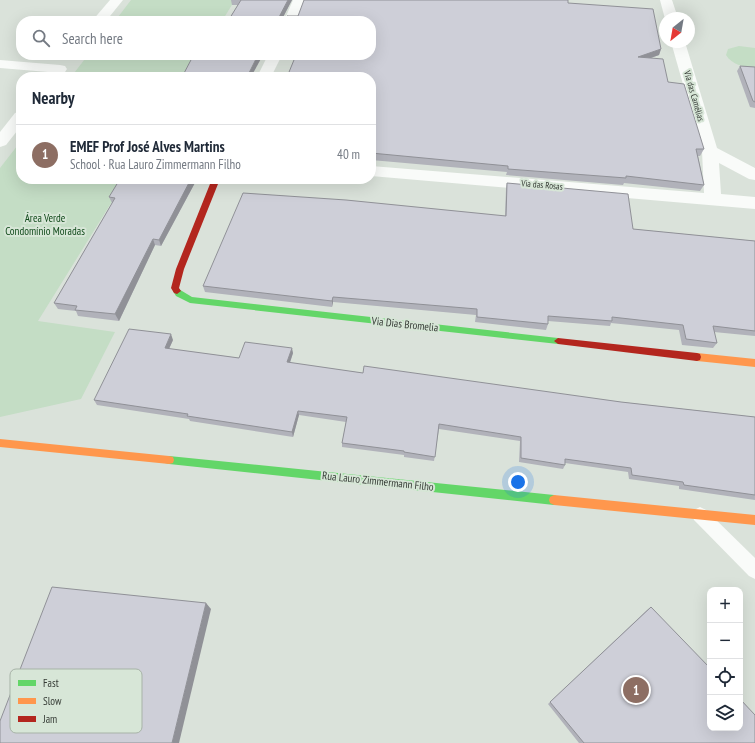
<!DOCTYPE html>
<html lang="en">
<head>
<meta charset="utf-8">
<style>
	body { margin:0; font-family:"PT Sans Narrow",sans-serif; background:#f6f6f7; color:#1f2937 }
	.controls { position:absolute; right:12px; bottom:12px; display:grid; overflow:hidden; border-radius:8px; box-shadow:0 4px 16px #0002 }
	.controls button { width:36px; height:36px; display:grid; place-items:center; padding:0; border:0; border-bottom:1px solid #e0e1e3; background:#fff; color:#1f2937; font:20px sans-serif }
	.compass { position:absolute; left:659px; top:12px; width:36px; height:36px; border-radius:50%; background:#fff; box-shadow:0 4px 16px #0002; rotate:211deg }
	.you { position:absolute; left:518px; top:482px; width:14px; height:14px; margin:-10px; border:3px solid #fff; border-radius:50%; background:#1a73e8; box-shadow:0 0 0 6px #1a73e833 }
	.badge { display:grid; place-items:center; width:26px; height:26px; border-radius:50%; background:#0f766e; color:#fff; font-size:13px; font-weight:700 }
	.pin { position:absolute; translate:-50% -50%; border:2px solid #fff; box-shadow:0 1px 4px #0006 }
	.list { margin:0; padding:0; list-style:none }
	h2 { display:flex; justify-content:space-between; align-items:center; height:52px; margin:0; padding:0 16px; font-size:17px }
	h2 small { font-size:13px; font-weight:400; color:#747a83 }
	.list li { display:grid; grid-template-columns:26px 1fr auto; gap:12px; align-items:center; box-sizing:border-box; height:60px; padding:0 16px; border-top:1px solid #e0e1e3 }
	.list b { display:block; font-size:15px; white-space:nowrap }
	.list p { margin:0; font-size:13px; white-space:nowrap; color:#747a83 }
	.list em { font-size:13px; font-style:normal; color:#747a83 }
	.icon { flex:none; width:22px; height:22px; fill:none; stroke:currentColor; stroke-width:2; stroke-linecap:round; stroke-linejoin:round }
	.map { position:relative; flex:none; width:755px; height:743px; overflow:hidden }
	.search { position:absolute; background:#fff; box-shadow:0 4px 16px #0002; left:16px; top:16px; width:360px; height:44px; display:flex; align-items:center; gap:10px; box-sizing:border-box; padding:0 14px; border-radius:16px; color:#747a83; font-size:15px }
	.panel { position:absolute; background:#fff; box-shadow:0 4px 16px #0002; left:16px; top:72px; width:360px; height:112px; border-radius:16px }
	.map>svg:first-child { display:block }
	.green { fill:#c4ddc5 }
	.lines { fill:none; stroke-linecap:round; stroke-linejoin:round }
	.lane { fill:#f9fbf9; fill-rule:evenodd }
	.street { fill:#f9fbf9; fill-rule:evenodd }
	.fast { fill:#63d668; fill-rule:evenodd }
	.slow { fill:#ff974d; fill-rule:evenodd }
	.jam { fill:#b3261e; fill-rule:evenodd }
	.wall { fill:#b1b2ba }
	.shaded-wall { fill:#909197 }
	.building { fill:#cecfd8; stroke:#909197 }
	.labels { text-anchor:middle; stroke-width:4; stroke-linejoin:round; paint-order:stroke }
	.far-street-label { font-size:9px; fill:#363c36; stroke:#d7e6d7 }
	.park-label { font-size:11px; fill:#10491a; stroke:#d7e6d7 }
	.street-label { font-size:11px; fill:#363c36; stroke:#d7e6d7 }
	.key { fill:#d7e6d7; stroke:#a7b3a7; stroke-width:1 }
	.key-label { font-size:11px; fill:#363c36 }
</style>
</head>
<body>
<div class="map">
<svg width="755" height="743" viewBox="0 0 755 743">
	<rect width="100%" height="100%" fill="#dae2da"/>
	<!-- green -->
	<g class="green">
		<path d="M 131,0 L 235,0 L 222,21 L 115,21 Z"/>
		<path d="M 739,46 L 755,48 L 755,68 C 744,67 732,65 726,55 L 728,49 Z"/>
		<path d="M 88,55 L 202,55 L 188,77 L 71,77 Z"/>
		<path d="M 21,141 L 21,179 L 126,179 L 38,321 L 115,332 L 81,399 L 0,417 L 0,168 Z"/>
	</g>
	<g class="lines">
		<!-- lane -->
		<path class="lane" d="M 700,507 L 706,510 L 755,558 L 755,579 L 749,576 L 694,520 L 692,515 L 694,510 Z"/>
		<!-- street -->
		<g class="street">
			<path d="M 110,0 L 123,0 L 106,21 L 92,21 Z"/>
			<path d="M 293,0 L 305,0 L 298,21 L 284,21 Z"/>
			<path d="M 660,0 L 672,0 L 678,18 L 665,19 Z"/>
			<path d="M 671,42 L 685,42 L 717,148 L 755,168 L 755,180 L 749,179 L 719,163 L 721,194 L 755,197 L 755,209 L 371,176 L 371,166 L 704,193 L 702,151 Z"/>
			<path d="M 268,55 L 282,55 L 271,77 L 257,77 Z"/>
			<path d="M 0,60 L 60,65 L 65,66 L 67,69 L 65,72 L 60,73 L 0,68 Z"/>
			<path d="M 21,111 L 21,126 L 6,145 L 0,147 L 0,132 L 15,113 Z"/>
		</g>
		<!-- fast -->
		<g class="fast">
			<path d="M 177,288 L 192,297 L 558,338 L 562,341 L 558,344 L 190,303 L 176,296 L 173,291 Z"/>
			<path d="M 169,456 L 554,495 L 558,497 L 559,500 L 558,503 L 554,505 L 169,464 L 165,463 L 164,460 L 165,457 Z"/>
		</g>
		<!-- slow -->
		<g class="slow">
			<path d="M 697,353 L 755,359 L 755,367 L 697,361 L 694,360 L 693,357 L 694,354 Z"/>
			<path d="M 0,439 L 169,456 L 173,457 L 174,460 L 173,463 L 169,464 L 0,447 Z"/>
			<path d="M 554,495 L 755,515 L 755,525 L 554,505 L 550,503 L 549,500 L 550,497 Z"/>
		</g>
		<!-- jam -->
		<g class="jam">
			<path d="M 212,179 L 220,179 L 184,269 L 179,288 L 181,291 L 177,294 L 174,293 L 171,288 L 176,269 Z"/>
			<path d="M 558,338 L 697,353 L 700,354 L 701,357 L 700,360 L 697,361 L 558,344 L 554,341 Z"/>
		</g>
	</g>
	<!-- wall -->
	<g class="wall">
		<path d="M 231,0 L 292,0 L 281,21 L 228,21 L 238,5 L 232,5 Z"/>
		<path d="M 568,3 L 661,49 L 659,55 L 651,58 L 668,82 L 704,149 L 700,156 L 698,156 L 704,185 L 700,191 L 624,183 L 623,185 L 506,175 L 507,172 L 371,160 L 371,55 L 298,16 Z"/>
		<path d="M 287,16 L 298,21 L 288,21 Z"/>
		<path d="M 740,66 L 755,67 L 755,108 L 750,107 L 737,71 Z"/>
		<path d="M 197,179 L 161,246 L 155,245 L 119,321 L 78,316 L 76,311 L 58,309 L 54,303 L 112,203 L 109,197 Z"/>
		<path d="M 507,183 L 633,229 L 755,241 L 755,336 L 714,332 L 717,343 L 713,348 L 682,345 L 679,330 L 611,323 L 610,326 L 548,321 L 548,324 L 546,330 L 475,322 L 476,315 L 333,302 L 332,307 L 205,292 L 203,286 L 505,216 L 506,189 Z"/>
		<path d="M 173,340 L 169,349 L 239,358 L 293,353 L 290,363 L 363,373 L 755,417 L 755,500 L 679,489 L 679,486 L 629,479 L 628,472 L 565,463 L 565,465 L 563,469 L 519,462 L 520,441 L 439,429 L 434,461 L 404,457 L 404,455 L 342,447 L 342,443 L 346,422 L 299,415 L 293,437 L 190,421 L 189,419 L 97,405 L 94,400 Z"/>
		<path d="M 651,607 L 755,743 L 579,743 L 548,704 L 647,610 Z"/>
	</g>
	<!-- shaded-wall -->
	<g class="shaded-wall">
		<path d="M 288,0 L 292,0 L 281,21 L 277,21 Z"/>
		<path d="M 661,49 L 659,55 L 636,63 L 638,57 Z"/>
		<path d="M 258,55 L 263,55 L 251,77 L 247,77 Z"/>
		<path d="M 191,179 L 197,179 L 161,246 L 159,240 Z"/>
		<path d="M 153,239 L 155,245 L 119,321 L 115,314 Z"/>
		<path d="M 333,297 L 333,302 L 332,307 L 332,301 Z"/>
		<path d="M 171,334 L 173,340 L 167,353 L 165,348 Z"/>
		<path d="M 292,348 L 293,353 L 288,368 L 287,362 Z"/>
		<path d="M 298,411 L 299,415 L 293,437 L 292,432 Z"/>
		<path d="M 206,603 L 211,609 L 179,743 L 172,743 Z"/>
	</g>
	<!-- building -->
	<g class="building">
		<path d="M 241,0 L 288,0 L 277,21 L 228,21 Z"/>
		<path d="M 304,0 L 568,0 L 568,3 L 653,9 L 661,49 L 638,57 L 663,59 L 668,82 L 684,84 L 704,149 L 696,149 L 704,185 L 626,176 L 626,178 L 508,169 L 508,166 L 371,153 L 371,77 L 287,77 L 296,55 L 371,55 L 371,21 L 298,21 L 287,16 L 298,16 Z"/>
		<path d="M 207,55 L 258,55 L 247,77 L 182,77 L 192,58 L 204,59 Z"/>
		<path d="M 740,66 L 755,67 L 755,102 L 753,101 Z"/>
		<path d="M 120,179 L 191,179 L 159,240 L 153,239 L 115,314 L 75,310 L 77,306 L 54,303 L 115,198 L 109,197 Z"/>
		<path d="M 507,183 L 628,194 L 633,229 L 755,241 L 755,331 L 713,326 L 717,343 L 686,339 L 683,325 L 612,317 L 612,321 L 548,316 L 548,324 L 477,317 L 477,309 L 333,297 L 332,301 L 203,286 L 243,193 L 346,200 L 506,216 Z"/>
		<path d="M 129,329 L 171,334 L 165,348 L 239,358 L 245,342 L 292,348 L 287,362 L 363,373 L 364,366 L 621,402 L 755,417 L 755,495 L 684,485 L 683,482 L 632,475 L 631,468 L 565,459 L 565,465 L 521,458 L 521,437 L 439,424 L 435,457 L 404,452 L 404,451 L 342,443 L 347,417 L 298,411 L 292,432 L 187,416 L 188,414 L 94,400 Z"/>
		<path d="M 52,587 L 206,603 L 172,743 L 0,743 L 0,721 Z"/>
		<path d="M 651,607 L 710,668 L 710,728 L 740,728 L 740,699 L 755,715 L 755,743 L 584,743 L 550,702 Z"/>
	</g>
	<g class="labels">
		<!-- far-street labels -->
		<g class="far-street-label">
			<text transform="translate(694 96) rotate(74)" y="3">Via das Camélias</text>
			<text transform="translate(542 185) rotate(5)" y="3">Via das Rosas</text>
		</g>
		<!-- park labels -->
		<g class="park-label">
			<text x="45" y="222">Área Verde<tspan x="45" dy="13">Condomínio Moradas</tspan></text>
		</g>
		<!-- street labels -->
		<g class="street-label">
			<text transform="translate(405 324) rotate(6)" y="4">Via Dias Bromelia</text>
			<text transform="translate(378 481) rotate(6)" y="4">Rua Lauro Zimmermann Filho</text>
		</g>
	</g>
	<!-- legend -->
	<rect x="10" y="669" width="132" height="64" rx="6" class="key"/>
	<rect x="18" y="680" width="18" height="6" fill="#63d668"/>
	<rect x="18" y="698" width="18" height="6" fill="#ff974d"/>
	<rect x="18" y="716" width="18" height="6" fill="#b3261e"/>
	<g class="key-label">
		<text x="43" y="687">Fast</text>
		<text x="43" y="705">Slow</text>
		<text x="43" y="723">Jam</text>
	</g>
</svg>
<div class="controls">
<button>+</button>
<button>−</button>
<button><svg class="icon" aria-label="locate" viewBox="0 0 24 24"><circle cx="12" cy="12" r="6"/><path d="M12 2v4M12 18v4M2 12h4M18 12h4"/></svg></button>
<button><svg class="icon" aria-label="layers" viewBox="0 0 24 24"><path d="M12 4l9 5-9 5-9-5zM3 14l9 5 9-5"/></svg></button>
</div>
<svg class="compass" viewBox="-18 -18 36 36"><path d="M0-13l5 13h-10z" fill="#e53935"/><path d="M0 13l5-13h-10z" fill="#747a83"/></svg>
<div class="you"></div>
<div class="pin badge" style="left:636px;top:690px;background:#8d6e63">1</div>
<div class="search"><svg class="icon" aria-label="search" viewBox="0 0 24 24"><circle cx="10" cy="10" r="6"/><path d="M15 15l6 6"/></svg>Search here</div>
<section class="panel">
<h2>Nearby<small></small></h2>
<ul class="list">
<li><span class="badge" style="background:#8d6e63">1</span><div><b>EMEF Prof José Alves Martins</b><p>School · Rua Lauro Zimmermann Filho</p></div><em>40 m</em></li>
</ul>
</section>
</div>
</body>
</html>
